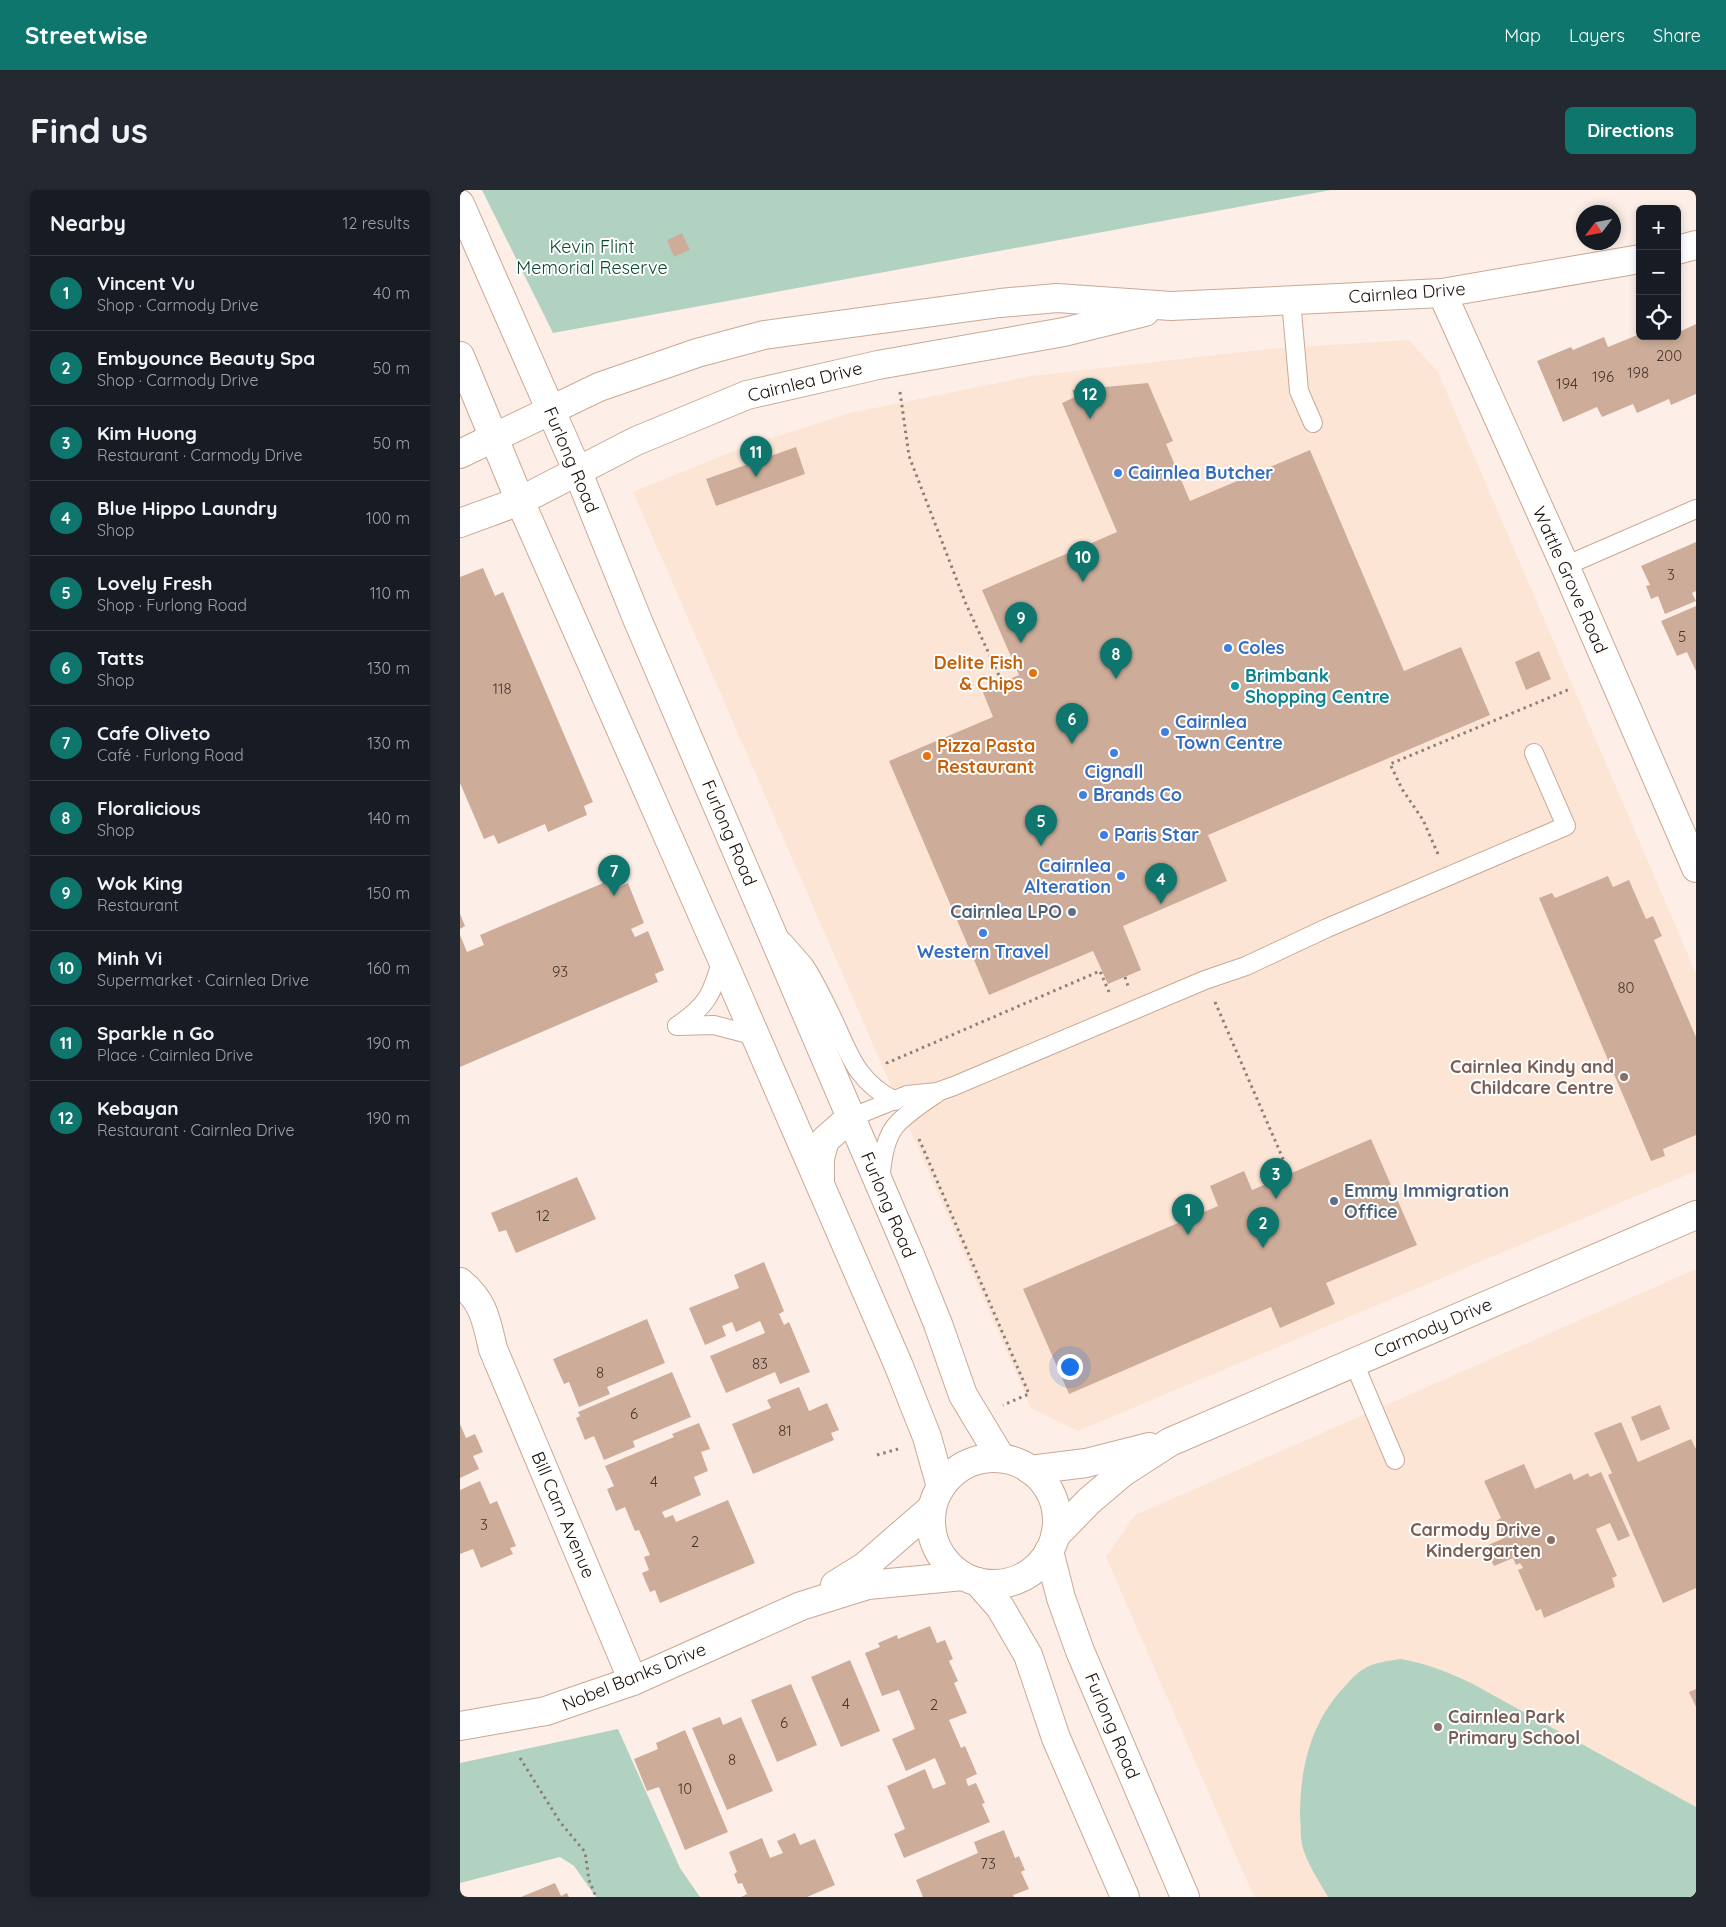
<!DOCTYPE html>
<html lang="en">
<head>
<meta charset="utf-8">
<style>
	body { margin:0; font-family:Quicksand,sans-serif; background:#242831; color:#f1f3f6 }
	.controls { position:absolute; right:15px; top:15px; display:grid; overflow:hidden; border-radius:8px; box-shadow:0 2px 8px #0003 }
	.controls button { width:45px; height:45px; display:grid; place-items:center; padding:0; border:0; border-bottom:1px solid #363941; background:#171b24; color:#f1f3f6; font:25px sans-serif }
	.compass { position:absolute; left:1116px; top:15px; width:45px; height:45px; border-radius:50%; background:#171b24; box-shadow:0 2px 8px #0003; rotate:238deg }
	.you { position:absolute; left:609px; top:1176px; width:18px; height:18px; margin:-12px; border:4px solid #fff; border-radius:50%; background:#1a73e8; box-shadow:0 0 0 8px #1a73e833 }
	.badge { display:grid; place-items:center; width:32px; height:32px; border-radius:50%; background:#0f766e; color:#fff; font-size:16px; font-weight:700 }
	.pin { position:absolute; translate:-50% -41px; filter:drop-shadow(0 1px 2px #0008) }
	.pin::after { content:''; position:absolute; top:26px; width:18px; height:15px; background:inherit; clip-path:polygon(0 0,100% 0,50% 100%) }
	.list { margin:0; padding:0; list-style:none }
	h2 { display:flex; justify-content:space-between; align-items:center; height:65px; margin:0; padding:0 20px; font-size:21px }
	h2 small { font-size:16px; font-weight:400; color:#9ea1a6 }
	.list li { display:grid; grid-template-columns:32px 1fr auto; gap:15px; align-items:center; box-sizing:border-box; height:75px; padding:0 20px; border-top:1px solid #363941 }
	.list b { display:block; font-size:19px; white-space:nowrap }
	.list p { margin:0; font-size:16px; white-space:nowrap; color:#9ea1a6 }
	.list em { font-size:16px; font-style:normal; color:#9ea1a6 }
	.icon { flex:none; width:28px; height:28px; fill:none; stroke:currentColor; stroke-width:2; stroke-linecap:round; stroke-linejoin:round }
	.map { position:relative; flex:none; width:1236px; height:1707px; overflow:hidden; border-radius:8px }
	header { display:flex; align-items:center; gap:30px; box-sizing:border-box; height:70px; padding:0 25px; background:#0f766e; color:#fff }
	header strong { font-size:24px }
	nav { display:flex; gap:28px; margin-inline-start:auto; font-size:18px }
	.intro { display:flex; align-items:center; justify-content:space-between; box-sizing:border-box; height:120px; padding:0 30px }
	h1 { margin:0; font-size:35px }
	.button { padding:12px 22px; border-radius:8px; background:#0f766e; color:#fff; font-size:18px; font-weight:700 }
	main { display:flex; gap:30px; padding:0 30px }
	aside { flex:1; background:#171b24; border-radius:8px; box-shadow:0 2px 8px #0003 }
	.map>svg:first-child { display:block }
	.built { fill:#fde5d6 }
	.green { fill:#b2d2c1 }
	.building { fill:#cdad9a }
	.lines { fill:none; stroke-linecap:round; stroke-linejoin:round }
	.service-casing { stroke:#c8a995; stroke-width:20 }
	.minor-casing { stroke:#c8a995; stroke-width:30 }
	.tertiary-casing { stroke:#c8a995; stroke-width:30 }
	.secondary-casing { stroke:#c8a995; stroke-width:30 }
	.path { stroke:#8c8078; stroke-width:3; stroke-dasharray:2.5 4; stroke-linecap:butt }
	.service { stroke:#fff; stroke-width:18 }
	.minor { stroke:#fff; stroke-width:28 }
	.tertiary { stroke:#fff; stroke-width:28 }
	.secondary { stroke:#fff; stroke-width:28 }
	.shop-dot { fill:#3f7fe0; stroke:#fff; stroke-width:2 }
	.food-dot { fill:#e8710a; stroke:#fff; stroke-width:2 }
	.culture-dot { fill:#0f9aa8; stroke:#fff; stroke-width:2 }
	.service-dot { fill:#5c6f8a; stroke:#fff; stroke-width:2 }
	.education-dot { fill:#8d6e63; stroke:#fff; stroke-width:2 }
	.labels { text-anchor:middle; stroke-width:4; stroke-linejoin:round; paint-order:stroke }
	.number-label { font-size:15px; fill:#47362c }
	.park-label { font-size:18px; fill:#0a4b32; stroke:#fff }
	.street-label { font-size:18px; fill:#1a0f08; stroke:#fff }
	.shop-label { font-size:18px; font-weight:bold; fill:#366cbe; stroke:#fff; text-anchor:start }
	.food-label { font-size:18px; font-weight:bold; fill:#c56008; stroke:#fff; text-anchor:end }
	.culture-label { font-size:18px; font-weight:bold; fill:#0d838f; stroke:#fff; text-anchor:start }
	.service-label { font-size:18px; font-weight:bold; fill:#4e5e75; stroke:#fff; text-anchor:end }
	.education-label { font-size:18px; font-weight:bold; fill:#785e54; stroke:#fff; text-anchor:end }
</style>
</head>
<body>
<header>
<strong>Streetwise</strong>
<nav><a>Map</a><a>Layers</a><a>Share</a></nav>
</header>
<div class="intro"><h1>Find us</h1><a class="button">Directions</a></div>
<main>
<aside>
<h2>Nearby<small>12 results</small></h2>
<ul class="list">
<li><span class="badge">1</span><div><b>Vincent Vu</b><p>Shop · Carmody Drive</p></div><em>40 m</em></li>
<li><span class="badge">2</span><div><b>Embyounce Beauty Spa</b><p>Shop · Carmody Drive</p></div><em>50 m</em></li>
<li><span class="badge">3</span><div><b>Kim Huong</b><p>Restaurant · Carmody Drive</p></div><em>50 m</em></li>
<li><span class="badge">4</span><div><b>Blue Hippo Laundry</b><p>Shop</p></div><em>100 m</em></li>
<li><span class="badge">5</span><div><b>Lovely Fresh</b><p>Shop · Furlong Road</p></div><em>110 m</em></li>
<li><span class="badge">6</span><div><b>Tatts</b><p>Shop</p></div><em>130 m</em></li>
<li><span class="badge">7</span><div><b>Cafe Oliveto</b><p>Café · Furlong Road</p></div><em>130 m</em></li>
<li><span class="badge">8</span><div><b>Floralicious</b><p>Shop</p></div><em>140 m</em></li>
<li><span class="badge">9</span><div><b>Wok King</b><p>Restaurant</p></div><em>150 m</em></li>
<li><span class="badge">10</span><div><b>Minh Vi</b><p>Supermarket · Cairnlea Drive</p></div><em>160 m</em></li>
<li><span class="badge">11</span><div><b>Sparkle n Go</b><p>Place · Cairnlea Drive</p></div><em>190 m</em></li>
<li><span class="badge">12</span><div><b>Kebayan</b><p>Restaurant · Cairnlea Drive</p></div><em>190 m</em></li>
</ul>
</aside>
<div class="map">
<svg width="1236" height="1707" viewBox="0 0 1236 1707">
	<rect width="100%" height="100%" fill="#fdefe7"/>
	<!-- built -->
	<g class="built">
		<path d="M 949,150 L 978,182 L 1236,783 L 1236,981 L 618,1241 L 571,1218 L 173,302 L 286,256 L 390,223 L 572,186 L 808,159 Z"/>
		<path d="M 1236,1079 L 1236,1707 L 794,1707 L 646,1367 L 675,1325 Z"/>
	</g>
	<!-- green -->
	<g class="green">
		<path d="M 22,0 L 871,0 L 93,143 Z"/>
		<path d="M 940,1469 C 966,1473 988,1482 1011,1493 L 1236,1617 L 1236,1707 L 868,1707 C 859,1691 847,1674 842,1655 C 840,1645 841,1635 840,1625 C 840,1576 852,1530 886,1495 C 892,1488 899,1481 907,1477 C 917,1472 929,1471 940,1469 Z"/>
		<path d="M 158,1539 L 220,1678 L 240,1707 L 136,1707 L 114,1676 L 100,1667 L 0,1693 L 0,1573 Z"/>
	</g>
	<!-- building -->
	<g class="building">
		<path d="M 222,43 L 230,60 L 214,67 L 207,50 Z"/>
		<path d="M 1236,134 L 1236,204 L 1211,215 L 1209,209 L 1177,223 L 1173,214 L 1142,227 L 1137,217 L 1103,232 L 1077,171 L 1111,157 L 1113,160 L 1144,147 L 1148,157 L 1180,144 L 1182,147 L 1217,146 L 1217,143 Z"/>
		<path d="M 688,193 L 713,251 L 706,254 L 730,311 L 850,260 L 944,481 L 1001,457 L 1030,525 L 748,645 L 767,691 L 663,736 L 681,780 L 648,794 L 633,761 L 529,805 L 429,571 L 533,527 L 522,500 L 559,485 L 522,400 L 657,342 L 602,213 L 615,207 L 612,200 Z"/>
		<path d="M 336,257 L 345,284 L 256,316 L 246,289 Z"/>
		<path d="M 1236,352 L 1236,401 L 1232,403 L 1236,411 L 1205,424 L 1198,406 L 1191,409 L 1186,396 L 1190,395 L 1181,376 Z"/>
		<path d="M 23,378 L 35,406 L 43,402 L 133,612 L 124,616 L 127,625 L 88,642 L 85,634 L 38,654 L 34,645 L 24,649 L 0,593 L 0,387 Z"/>
		<path d="M 1236,416 L 1236,481 L 1227,462 L 1217,466 L 1201,431 Z"/>
		<path d="M 1079,461 L 1091,489 L 1066,500 L 1055,472 Z"/>
		<path d="M 1148,686 L 1153,697 L 1169,690 L 1186,729 L 1193,726 L 1202,746 L 1194,750 L 1236,847 L 1236,945 L 1203,959 L 1205,966 L 1191,971 L 1079,708 L 1092,703 L 1095,708 Z"/>
		<path d="M 155,688 L 159,697 L 168,693 L 184,733 L 171,739 L 175,747 L 188,741 L 204,780 L 195,784 L 198,792 L 0,877 L 0,745 L 7,762 L 24,755 L 20,745 Z"/>
		<path d="M 0,724 L 5,736 L 0,739 Z"/>
		<path d="M 911,949 L 957,1055 L 866,1093 L 875,1114 L 820,1138 L 811,1117 L 609,1204 L 563,1099 L 758,1016 L 750,996 L 784,981 L 792,1000 Z"/>
		<path d="M 117,987 L 136,1029 L 56,1063 L 46,1040 L 39,1042 L 31,1023 Z"/>
		<path d="M 304,1072 L 324,1121 L 319,1124 L 324,1135 L 329,1132 L 350,1182 L 320,1194 L 315,1182 L 266,1203 L 250,1166 L 305,1143 L 303,1138 L 300,1131 L 276,1142 L 272,1132 L 262,1136 L 266,1146 L 245,1155 L 229,1118 L 279,1098 L 274,1085 Z"/>
		<path d="M 187,1129 L 205,1173 L 147,1197 L 150,1204 L 119,1217 L 109,1192 L 104,1194 L 93,1169 Z"/>
		<path d="M 212,1182 L 231,1227 L 173,1251 L 175,1257 L 144,1270 L 134,1246 L 125,1250 L 116,1228 L 120,1226 L 118,1222 Z"/>
		<path d="M 339,1197 L 349,1221 L 367,1213 L 379,1240 L 371,1243 L 374,1250 L 293,1284 L 272,1234 L 311,1218 L 307,1210 Z"/>
		<path d="M 1200,1215 L 1210,1239 L 1181,1251 L 1171,1227 Z"/>
		<path d="M 1161,1232 L 1178,1272 L 1231,1249 L 1236,1259 L 1236,1398 L 1203,1413 L 1148,1285 L 1152,1283 L 1134,1243 Z"/>
		<path d="M 239,1233 L 250,1259 L 241,1262 L 248,1281 L 234,1287 L 241,1305 L 202,1322 L 205,1328 L 213,1325 L 216,1332 L 268,1310 L 295,1373 L 200,1413 L 195,1400 L 190,1402 L 182,1383 L 189,1380 L 184,1367 L 190,1365 L 179,1340 L 175,1341 L 165,1317 L 156,1321 L 147,1299 L 154,1296 L 145,1276 L 214,1247 L 212,1244 Z"/>
		<path d="M 0,1234 L 6,1248 L 15,1244 L 23,1262 L 13,1266 L 19,1279 L 0,1288 Z"/>
		<path d="M 1064,1274 L 1075,1299 L 1111,1283 L 1114,1290 L 1128,1283 L 1130,1287 L 1141,1282 L 1170,1346 L 1158,1351 L 1150,1333 L 1136,1339 L 1157,1386 L 1152,1388 L 1155,1397 L 1084,1428 L 1081,1419 L 1076,1421 L 1058,1380 L 1063,1378 L 1060,1373 L 1056,1375 L 1053,1368 L 1034,1376 L 1024,1357 L 1044,1348 L 1036,1331 L 1041,1328 L 1024,1291 Z"/>
		<path d="M 20,1291 L 30,1314 L 37,1311 L 56,1356 L 50,1358 L 53,1364 L 21,1378 L 13,1359 L 0,1364 L 0,1300 Z"/>
		<path d="M 470,1436 L 477,1453 L 485,1450 L 493,1469 L 489,1471 L 498,1491 L 494,1493 L 507,1523 L 489,1530 L 501,1558 L 505,1556 L 517,1584 L 506,1589 L 508,1596 L 516,1593 L 525,1613 L 522,1614 L 530,1632 L 444,1668 L 434,1644 L 445,1639 L 427,1596 L 465,1579 L 473,1599 L 486,1594 L 475,1568 L 446,1581 L 432,1549 L 455,1539 L 439,1500 L 422,1506 L 405,1463 L 420,1457 L 418,1453 L 437,1445 L 438,1449 Z"/>
		<path d="M 390,1470 L 420,1541 L 381,1557 L 351,1487 Z"/>
		<path d="M 331,1494 L 357,1555 L 317,1572 L 291,1510 Z"/>
		<path d="M 1236,1499 L 1236,1517 L 1229,1502 Z"/>
		<path d="M 260,1527 L 263,1535 L 281,1527 L 313,1601 L 267,1620 L 232,1538 Z"/>
		<path d="M 225,1540 L 268,1642 L 225,1660 L 199,1597 L 187,1601 L 174,1569 L 198,1559 L 196,1553 Z"/>
		<path d="M 544,1640 L 555,1668 L 559,1666 L 565,1680 L 561,1682 L 569,1699 L 553,1705 L 554,1707 L 463,1707 L 456,1690 L 518,1663 L 514,1652 Z"/>
		<path d="M 335,1643 L 340,1655 L 355,1649 L 375,1695 L 347,1707 L 281,1707 L 287,1704 L 282,1693 L 278,1694 L 274,1684 L 277,1682 L 269,1662 L 302,1648 L 310,1668 L 323,1663 L 317,1651 Z"/>
		<path d="M 95,1693 L 101,1706 L 107,1703 L 109,1707 L 61,1707 Z"/>
	</g>
	<g class="lines">
		<defs>
			<g id="service">
				<path d="M 831,110 L 839,201 L 853,233"/>
				<path d="M 1105,376 L 1236,319"/>
				<path d="M 323,751 C 330,759 337,767 344,775 C 353,788 361,805 368,819 C 388,858 392,889 435,911"/>
				<path d="M 217,836 C 248,815 252,804 262,769"/>
				<path d="M 217,836 L 254,835 L 296,846"/>
				<path d="M 390,928 L 447,905 L 477,902 L 494,896 L 745,790 L 786,776 L 867,738 L 1106,636 L 1074,563"/>
				<path d="M 420,991 C 422,972 424,946 439,932 C 450,921 464,912 477,903"/>
				<path d="M 894,1173 L 935,1270"/>
			</g>
			<g id="minor">
				<path d="M 982,103 L 1105,376 L 1236,678"/>
				<path d="M 0,1092 C 24,1112 26,1129 33,1159 L 173,1491"/>
				<path d="M 570,1280 L 626,1273 L 689,1257"/>
				<path d="M 595,1346 L 629,1311 L 662,1283 L 710,1252 L 1236,1025"/>
				<path d="M 375,1395 L 404,1377 L 472,1318"/>
				<path d="M 0,1536 L 86,1521 L 100,1516 L 173,1491 L 341,1416 L 408,1395 L 503,1386"/>
			</g>
			<g id="tertiary">
				<path d="M 1217,60 L 1236,55"/>
				<path d="M 0,264 L 139,197 L 237,163 L 304,145 L 540,113 L 597,108 L 711,116 L 982,103 L 1180,69"/>
				<path d="M 0,333 L 60,311 L 176,251 L 287,205 L 418,175 L 604,142 L 685,122"/>
			</g>
			<g id="secondary">
				<path d="M 0,14 L 117,280 L 178,431 L 450,1065 L 478,1134 L 503,1205 L 541,1268"/>
				<path d="M 0,166 L 60,311 L 262,769 L 438,1174 L 467,1247 L 481,1297"/>
				<path d="M 360,992 L 360,968 L 365,950 L 390,928"/>
				<circle cx="534" cy="1331" r="63"/>
				<path d="M 589,1361 L 601,1408 L 620,1461 L 725,1707"/>
				<path d="M 518,1392 L 540,1417 L 568,1465 L 596,1548 L 665,1707"/>
			</g>
		</defs>
		<!-- service casing -->
		<use href="#service" class="service-casing"/>
		<!-- minor casing -->
		<use href="#minor" class="minor-casing"/>
		<!-- tertiary casing -->
		<use href="#tertiary" class="tertiary-casing"/>
		<!-- secondary casing -->
		<use href="#secondary" class="secondary-casing"/>
		<!-- path -->
		<g class="path">
			<path d="M 440,202 L 449,266 L 506,414 L 542,492"/>
			<path d="M 978,664 L 963,630 L 942,599 L 930,574 L 1110,499"/>
			<path d="M 665,787 L 668,796"/>
			<path d="M 755,812 L 830,985"/>
			<path d="M 427,874 L 427,873 L 640,781 L 649,802"/>
			<path d="M 459,949 L 569,1204 L 543,1215"/>
			<path d="M 417,1265 L 438,1259"/>
			<path d="M 60,1568 L 100,1632 L 125,1662 L 129,1690 L 136,1707"/>
		</g>
		<!-- service -->
		<use href="#service" class="service"/>
		<!-- minor -->
		<use href="#minor" class="minor"/>
		<!-- tertiary -->
		<use href="#tertiary" class="tertiary"/>
		<!-- secondary -->
		<use href="#secondary" class="secondary"/>
	</g>
	<!-- markers -->
	<g class="shop-dot">
		<circle cx="658" cy="283" r="5"/>
		<circle cx="768" cy="458" r="5"/>
		<circle cx="705" cy="542" r="5"/>
		<circle cx="654" cy="563" r="5"/>
		<circle cx="623" cy="605" r="5"/>
		<circle cx="644" cy="645" r="5"/>
		<circle cx="661" cy="686" r="5"/>
		<circle cx="523" cy="743" r="5"/>
	</g>
	<g class="food-dot">
		<circle cx="573" cy="483" r="5"/>
		<circle cx="467" cy="566" r="5"/>
	</g>
	<circle class="culture-dot" cx="775" cy="496" r="5"/>
	<g class="service-dot">
		<circle cx="612" cy="722" r="5"/>
		<circle cx="874" cy="1011" r="5"/>
	</g>
	<g class="education-dot">
		<circle cx="1164" cy="887" r="5"/>
		<circle cx="1091" cy="1350" r="5"/>
		<circle cx="978" cy="1537" r="5"/>
	</g>
	<g class="labels">
		<!-- number labels -->
		<g class="number-label">
			<text x="1209" y="171">200</text>
			<text x="1178" y="188">198</text>
			<text x="1143" y="192">196</text>
			<text x="1107" y="199">194</text>
			<text x="1211" y="390">3</text>
			<text x="1222" y="452">5</text>
			<text x="42" y="504">118</text>
			<text x="100" y="787">93</text>
			<text x="1166" y="803">80</text>
			<text x="83" y="1031">12</text>
			<text x="300" y="1179">83</text>
			<text x="140" y="1188">8</text>
			<text x="174" y="1229">6</text>
			<text x="325" y="1246">81</text>
			<text x="194" y="1297">4</text>
			<text x="24" y="1340">3</text>
			<text x="235" y="1357">2</text>
			<text x="386" y="1519">4</text>
			<text x="474" y="1520">2</text>
			<text x="324" y="1538">6</text>
			<text x="272" y="1575">8</text>
			<text x="225" y="1604">10</text>
			<text x="528" y="1679">73</text>
		</g>
		<!-- park labels -->
		<g class="park-label">
			<text x="132" y="63">Kevin Flint<tspan x="132" dy="21">Memorial Reserve</tspan></text>
		</g>
		<!-- street labels -->
		<g class="street-label">
			<text transform="translate(947 103) rotate(-4)" y="6">Cairnlea Drive</text>
			<text transform="translate(345 192) rotate(-14)" y="6">Cairnlea Drive</text>
			<text transform="translate(111 270) rotate(67)" y="6">Furlong Road</text>
			<text transform="translate(1110 390) rotate(66)" y="6">Wattle Grove Road</text>
			<text transform="translate(269 643) rotate(67)" y="6">Furlong Road</text>
			<text transform="translate(428 1015) rotate(67)" y="6">Furlong Road</text>
			<text transform="translate(973 1138) rotate(-23)" y="6">Carmody Drive</text>
			<text transform="translate(103 1325) rotate(67)" y="6">Bill Carn Avenue</text>
			<text transform="translate(174 1487) rotate(-22)" y="6">Nobel Banks Drive</text>
			<text transform="translate(652 1536) rotate(67)" y="6">Furlong Road</text>
		</g>
		<!-- shop labels -->
		<g class="shop-label">
			<text x="668" y="289">Cairnlea Butcher</text>
			<text x="778" y="464">Coles</text>
			<text x="715" y="538">Cairnlea<tspan x="715" dy="21">Town Centre</tspan></text>
			<text x="654" y="588" text-anchor="middle">Cignall</text>
			<text x="633" y="611">Brands Co</text>
			<text x="654" y="651">Paris Star</text>
			<text x="651" y="682" text-anchor="end">Cairnlea<tspan x="651" dy="21">Alteration</tspan></text>
			<text x="523" y="768" text-anchor="middle">Western Travel</text>
		</g>
		<!-- food labels -->
		<g class="food-label">
			<text x="563" y="479">Delite Fish<tspan x="563" dy="21">&amp; Chips</tspan></text>
			<text x="477" y="562" text-anchor="start">Pizza Pasta<tspan x="477" dy="21">Restaurant</tspan></text>
		</g>
		<!-- culture labels -->
		<g class="culture-label">
			<text x="785" y="492">Brimbank<tspan x="785" dy="21">Shopping Centre</tspan></text>
		</g>
		<!-- service labels -->
		<g class="service-label">
			<text x="602" y="728">Cairnlea LPO</text>
			<text x="884" y="1007" text-anchor="start">Emmy Immigration<tspan x="884" dy="21">Office</tspan></text>
		</g>
		<!-- education labels -->
		<g class="education-label">
			<text x="1154" y="883">Cairnlea Kindy and<tspan x="1154" dy="21">Childcare Centre</tspan></text>
			<text x="1081" y="1346">Carmody Drive<tspan x="1081" dy="21">Kindergarten</tspan></text>
			<text x="988" y="1533" text-anchor="start">Cairnlea Park<tspan x="988" dy="21">Primary School</tspan></text>
		</g>
	</g>
</svg>
<div class="controls">
<button>+</button>
<button>−</button>
<button><svg class="icon" aria-label="locate" viewBox="0 0 24 24"><circle cx="12" cy="12" r="6"/><path d="M12 2v4M12 18v4M2 12h4M18 12h4"/></svg></button>
</div>
<svg class="compass" viewBox="-18 -18 36 36"><path d="M0-13l5 13h-10z" fill="#e53935"/><path d="M0 13l5-13h-10z" fill="#9ea1a6"/></svg>
<div class="you"></div>
<div class="pin badge" style="left:728px;top:1045px">1</div>
<div class="pin badge" style="left:803px;top:1058px">2</div>
<div class="pin badge" style="left:816px;top:1009px">3</div>
<div class="pin badge" style="left:701px;top:714px">4</div>
<div class="pin badge" style="left:581px;top:656px">5</div>
<div class="pin badge" style="left:612px;top:554px">6</div>
<div class="pin badge" style="left:154px;top:706px">7</div>
<div class="pin badge" style="left:656px;top:489px">8</div>
<div class="pin badge" style="left:561px;top:453px">9</div>
<div class="pin badge" style="left:623px;top:392px">10</div>
<div class="pin badge" style="left:296px;top:287px">11</div>
<div class="pin badge" style="left:630px;top:229px">12</div>
</div>
</main>
</body>
</html>
